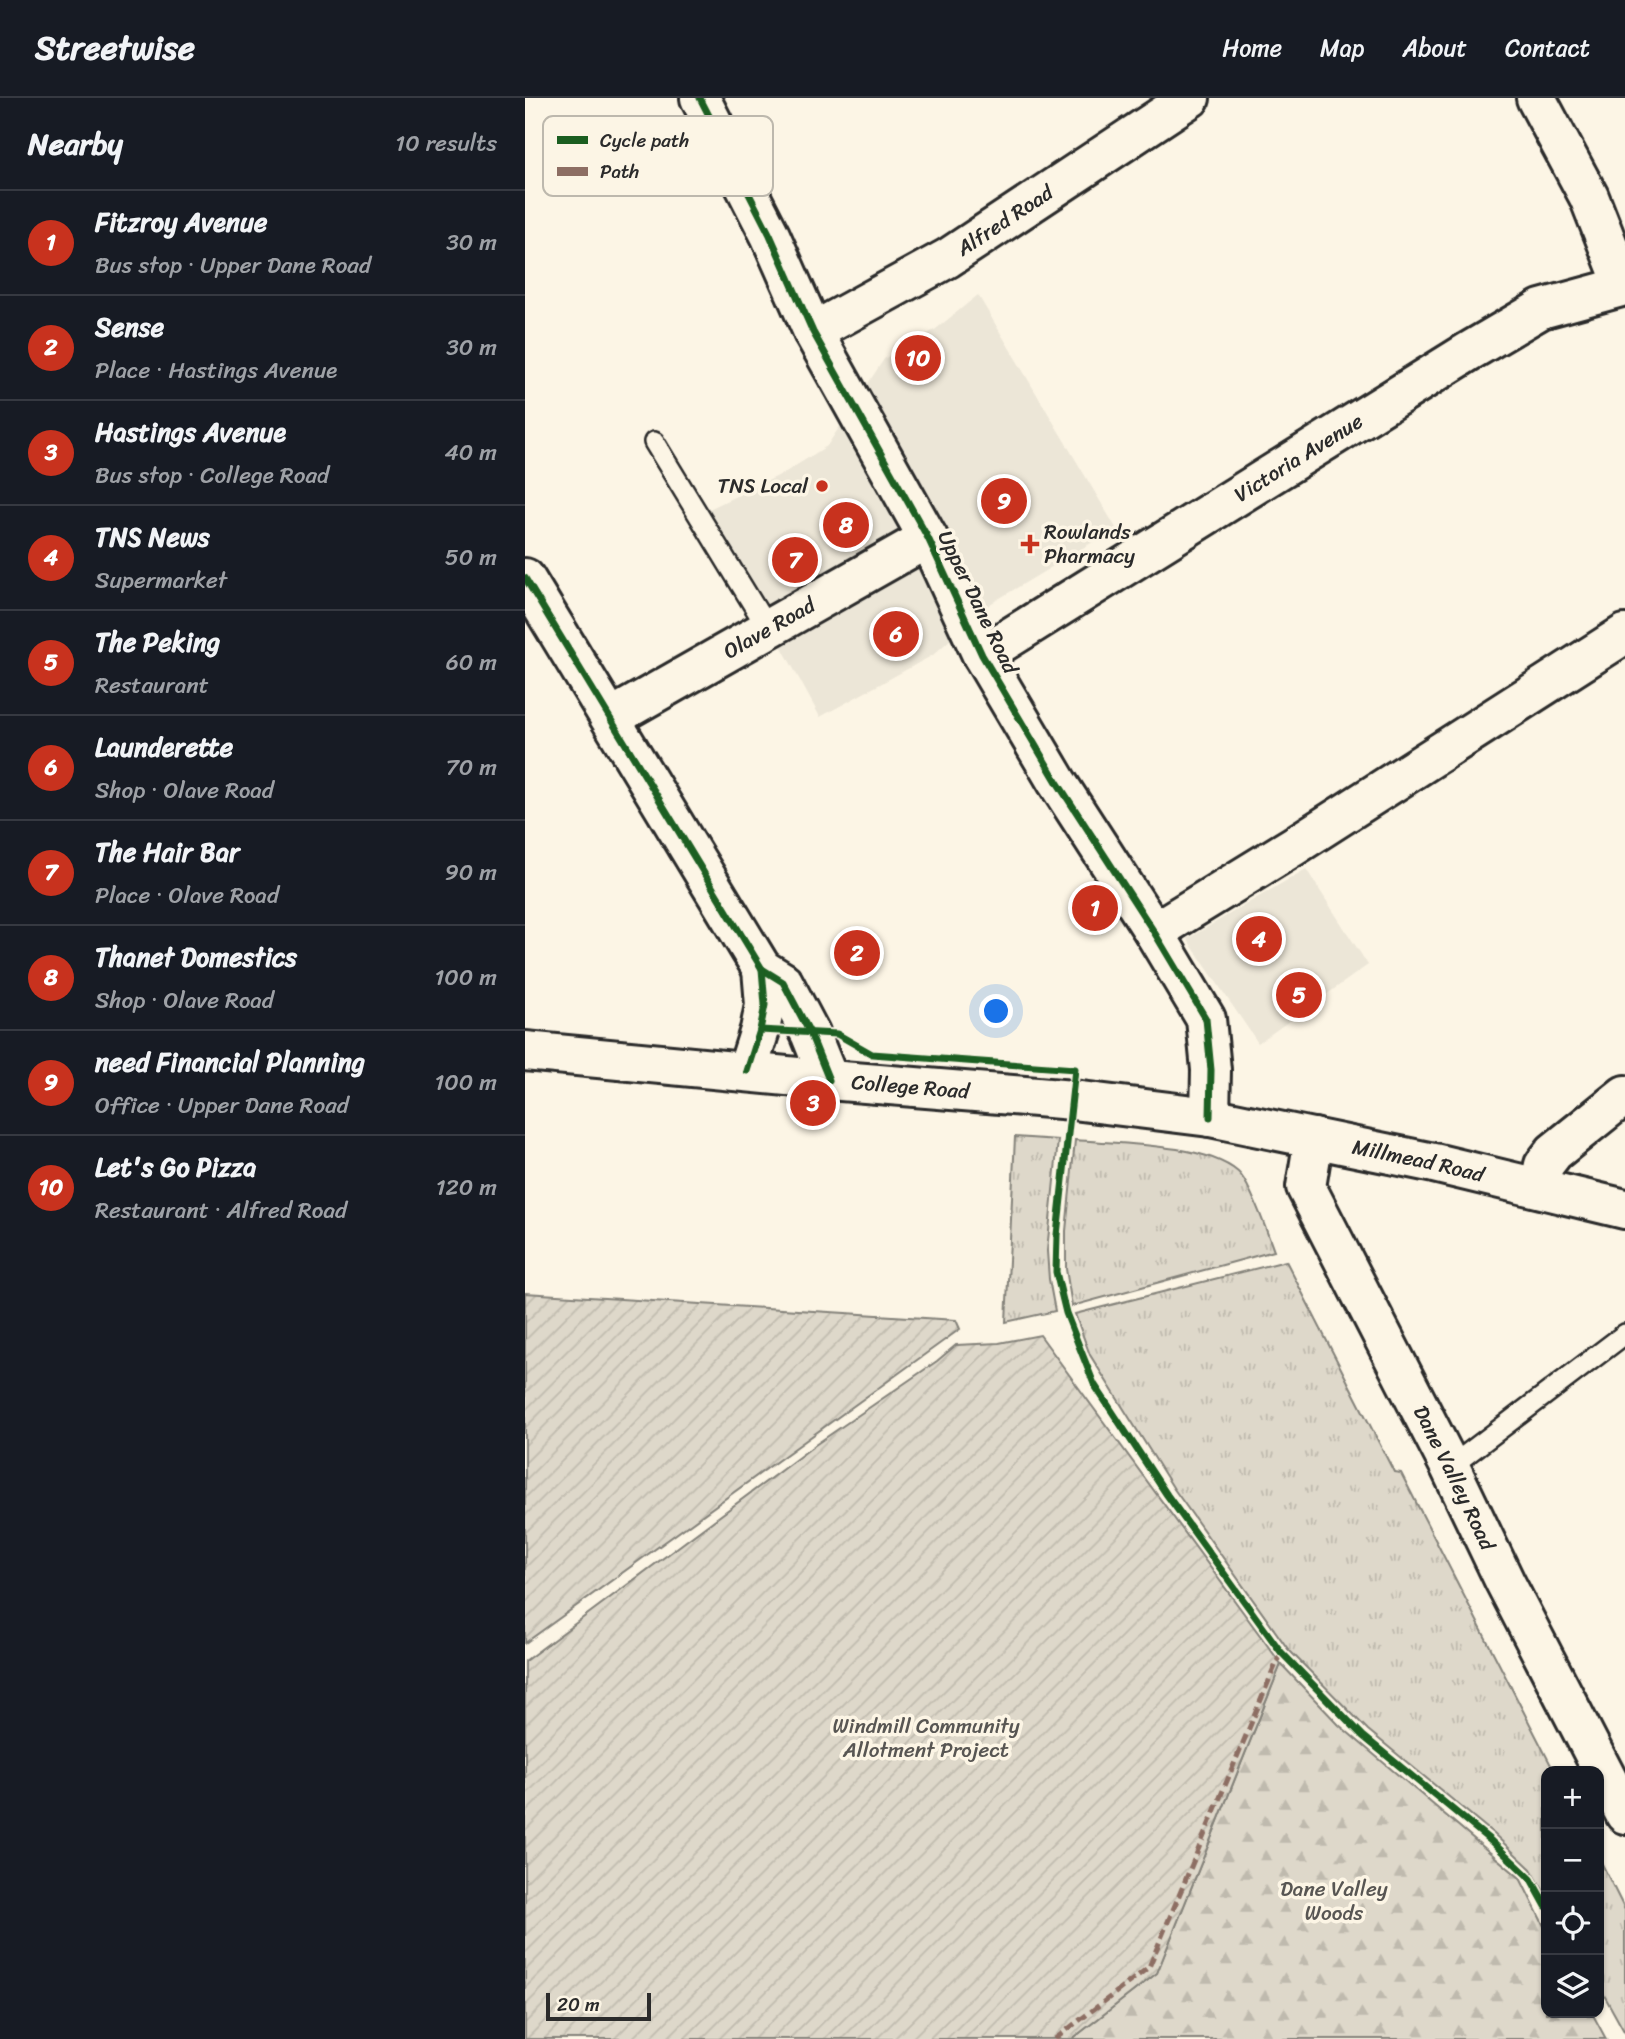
<!DOCTYPE html>
<html lang="en">
<head>
<meta charset="utf-8">
<style>
	body { margin:0; font-family:Sriracha,sans-serif; background:#242831; color:#f1f3f6 }
	.controls { position:absolute; right:21px; bottom:21px; display:grid; overflow:hidden; border-radius:14px; box-shadow:0 2px 5px #0004 }
	.controls button { width:63px; height:63px; display:grid; place-items:center; padding:0; border:0; border-bottom:2px solid #363941; background:#171b24; color:#f1f3f6; font:35px sans-serif }
	.scale { position:absolute; left:21px; bottom:18px; width:105px; box-sizing:border-box; padding-left:7px; border:4px solid #2b2b2b; border-top:0; font-size:19px; line-height:24px; white-space:nowrap; color:#2b2b2b; -webkit-text-stroke:5px #fcf5e5; paint-order:stroke }
	.you { position:absolute; left:472px; top:914px; width:24px; height:24px; margin:-18px; border:5px solid #fff; border-radius:50%; background:#1a73e8; box-shadow:0 0 0 10px #1a73e833 }
	.badge { display:grid; place-items:center; width:46px; height:46px; border-radius:50%; background:#c8321e; color:#fff; font-size:23px; font-weight:700 }
	.pin { position:absolute; translate:-50% -50%; border:4px solid #fff; box-shadow:0 2px 7px #0006 }
	.list { margin:0; padding:0; list-style:none }
	h2 { display:flex; justify-content:space-between; align-items:center; height:91px; margin:0; padding:0 28px; font-size:30px }
	h2 small { font-size:23px; font-weight:400; color:#9ea1a6 }
	.list li { display:grid; grid-template-columns:46px 1fr auto; gap:21px; align-items:center; box-sizing:border-box; height:105px; padding:0 28px; border-top:2px solid #363941 }
	.list b { display:block; font-size:26px; white-space:nowrap }
	.list p { margin:0; font-size:23px; white-space:nowrap; color:#9ea1a6 }
	.list em { font-size:23px; font-style:normal; color:#9ea1a6 }
	.icon { flex:none; width:38px; height:38px; fill:none; stroke:currentColor; stroke-width:2; stroke-linecap:round; stroke-linejoin:round }
	.map { position:relative; flex:none; width:1100px; height:1941px; overflow:hidden }
	header { display:flex; align-items:center; gap:42px; box-sizing:border-box; height:98px; padding:0 35px; background:#171b24; border-bottom:2px solid #363941 }
	header strong { font-size:33px }
	nav { display:flex; gap:38px; margin-inline-start:auto; font-size:24px }
	main { display:flex }
	aside { flex:1; background:#171b24 }
	.map>svg:first-child { display:block }
	.built { fill:#ece6d7 }
	.grass { fill:url(#grass-tufts); stroke:#84827a; stroke-width:2 }
	.forest { fill:url(#forest-firs); stroke:#84827a; stroke-width:2 }
	.garden { fill:url(#garden-furrows); stroke:#84827a; stroke-width:2 }
	.lines { fill:none; stroke-linecap:round; stroke-linejoin:round }
	.service-casing { stroke:#2b2b2b; stroke-width:24 }
	.minor-casing { stroke:#2b2b2b; stroke-width:44 }
	.tertiary-casing { stroke:#2b2b2b; stroke-width:44 }
	.secondary-casing { stroke:#2b2b2b; stroke-width:44 }
	.service { stroke:#fcf5e5; stroke-width:19 }
	.minor { stroke:#fcf5e5; stroke-width:38 }
	.tertiary { stroke:#fcf5e5; stroke-width:38 }
	.secondary { stroke:#fcf5e5; stroke-width:38 }
	.quiet { stroke:#8d6e63; stroke-width:5; stroke-dasharray:10 5; stroke-linecap:butt }
	.cycleway-casing { stroke:#fcf5e5; stroke-width:11 }
	.cycleway { stroke:#1b5e20; stroke-width:7 }
	.poi-dot { fill:#c8321e; stroke:#fcf5e5; stroke-width:2.5 }
	.labels { text-anchor:middle; stroke-width:7; stroke-linejoin:round; paint-order:stroke }
	.street-label { font-size:21px; fill:#2b2b2b; stroke:#fcf5e5 }
	.poi-label { font-size:21px; fill:#2b2b2b; stroke:#fcf5e5; text-anchor:end }
	.park-label { font-size:21px; fill:#585653; stroke:#fcf5e5 }
	.key { fill:#fcf5e5; stroke:#bdb8ad; stroke-width:2 }
	.key-label { font-size:19px; fill:#2b2b2b }
</style>
</head>
<body>
<header>
<strong>Streetwise</strong>
<nav><a>Home</a><a>Map</a><a>About</a><a>Contact</a></nav>
</header>
<main>
<aside>
<h2>Nearby<small>10 results</small></h2>
<ul class="list">
<li><span class="badge">1</span><div><b>Fitzroy Avenue</b><p>Bus stop · Upper Dane Road</p></div><em>30 m</em></li>
<li><span class="badge">2</span><div><b>Sense</b><p>Place · Hastings Avenue</p></div><em>30 m</em></li>
<li><span class="badge">3</span><div><b>Hastings Avenue</b><p>Bus stop · College Road</p></div><em>40 m</em></li>
<li><span class="badge">4</span><div><b>TNS News</b><p>Supermarket</p></div><em>50 m</em></li>
<li><span class="badge">5</span><div><b>The Peking</b><p>Restaurant</p></div><em>60 m</em></li>
<li><span class="badge">6</span><div><b>Launderette</b><p>Shop · Olave Road</p></div><em>70 m</em></li>
<li><span class="badge">7</span><div><b>The Hair Bar</b><p>Place · Olave Road</p></div><em>90 m</em></li>
<li><span class="badge">8</span><div><b>Thanet Domestics</b><p>Shop · Olave Road</p></div><em>100 m</em></li>
<li><span class="badge">9</span><div><b>need Financial Planning</b><p>Office · Upper Dane Road</p></div><em>100 m</em></li>
<li><span class="badge">10</span><div><b>Let's Go Pizza</b><p>Restaurant · Alfred Road</p></div><em>120 m</em></li>
</ul>
</aside>
<div class="map">
<svg width="1100" height="1941" viewBox="0 0 1100 1941">
	<defs>
		<pattern id="grass-tufts" width="24" height="20" patternUnits="userSpaceOnUse" patternTransform="scale(1.75)"><rect width="24" height="20" fill="#ded8ca"/><path d="M3 7l-1-3M5 7V3M7 7l1-3M15 17l-1-3M17 17v-4M19 17l1-3" fill="none" stroke="#bfbaae"/></pattern>
		<pattern id="forest-firs" width="22" height="20" patternUnits="userSpaceOnUse" patternTransform="scale(1.75)"><rect width="22" height="20" fill="#ded8ca"/><path d="M5 1l3.5 6h-7zM16 11l3.5 6h-7z" fill="#bfbaae"/></pattern>
		<pattern id="garden-furrows" width="10" height="10" patternUnits="userSpaceOnUse" patternTransform="scale(1.75)"><rect width="10" height="10" fill="#ded8ca"/><path d="M-1 1l2-2M0 10L10 0M9 11l2-2" fill="none" stroke="#bfbaae"/></pattern>
	</defs>
	<rect width="100%" height="100%" fill="#fcf5e5"/>
	<filter id="ink" filterUnits="userSpaceOnUse"><feTurbulence type="fractalNoise" baseFrequency=".0143" numOctaves="2"/><feDisplacementMap in="SourceGraphic" scale="14" xChannelSelector="R" yChannelSelector="G"/><feConvolveMatrix kernelMatrix="1 2 1 2 8 2 1 2 1" color-interpolation-filters="sRGB"/></filter>
	<g filter="url(#ink)">
		<!-- built -->
		<g class="built">
			<path d="M 453,197 L 591,430 L 465,506 L 408,557 L 295,619 L 182,412 L 259,375 L 302,348 L 359,261 L 411,231 Z"/>
			<path d="M 781,771 L 843,867 L 733,945 L 662,841 Z"/>
		</g>
		<!-- grass -->
		<g class="grass">
			<path d="M 490,1039 L 533,1042 L 522,1153 L 524,1181 L 530,1213 L 481,1224 Z"/>
			<path d="M 550,1042 C 594,1046 679,1045 713,1074 C 725,1084 743,1137 749,1153 L 547,1208 L 541,1171 L 541,1133 Z"/>
			<path d="M 761,1163 L 869,1374 L 876,1375 L 1029,1673 L 1021,1673 L 1021,1797 L 1006,1771 L 969,1736 L 843,1632 L 763,1551 L 649,1391 L 565,1257 L 550,1216 Z"/>
			<path d="M 1074,1760 L 1100,1812 L 1100,1935 L 1074,1888 Z"/>
		</g>
		<!-- forest -->
		<path class="forest" d="M 756,1566 L 814,1627 L 995,1780 L 1021,1832 L 1021,1915 L 1067,1915 L 1081,1941 L 547,1941 L 632,1875 Z"/>
		<!-- garden -->
		<g class="garden">
			<path d="M 0,1195 L 431,1222 L 435,1231 L 0,1545 Z"/>
			<path d="M 515,1237 L 756,1566 L 632,1875 L 547,1941 L 0,1941 L 0,1563 L 290,1347 L 412,1263 L 431,1247 L 474,1245 Z"/>
		</g>
		<g class="lines">
			<defs>
				<g id="service">
					<path d="M 129,344 L 243,531"/>
					<path d="M 925,1369 L 1100,1236"/>
				</g>
				<g id="minor">
					<path d="M 1011,0 L 1064,99 L 1099,188"/>
					<path id="s1" d="M 288,234 L 423,160 L 665,0"/>
					<path d="M 0,480 L 237,871 L 258,884 L 285,935 L 304,982"/>
					<path id="s2" d="M 457,557 L 943,254 L 1016,211 L 1100,188"/>
					<path id="s3" d="M 86,620 L 403,440"/>
					<path d="M 629,834 L 769,748 L 1100,536"/>
					<path d="M 222,973 L 235,932 L 240,907 L 237,871"/>
					<path id="s4" d="M 789,1040 L 781,1089 L 925,1369 L 980,1484 L 1100,1716"/>
					<path d="M 1014,1089 L 1019,1067 L 1029,1054 L 1100,997"/>
				</g>
				<path id="tertiary" d="M 175,0 L 245,137 L 288,234 L 403,440 L 457,557 L 532,684 L 629,834 L 681,921 L 686,972 L 685,1019"/>
				<g id="secondary">
					<path id="s5" d="M 0,953 L 304,982 L 548,1002 L 685,1019 L 909,1065 L 1100,1111"/>
				</g>
			</defs>
			<!-- service casing -->
			<use href="#service" class="service-casing"/>
			<!-- minor casing -->
			<use href="#minor" class="minor-casing"/>
			<!-- tertiary casing -->
			<use href="#tertiary" class="tertiary-casing"/>
			<!-- secondary casing -->
			<use href="#secondary" class="secondary-casing"/>
			<!-- service -->
			<use href="#service" class="service"/>
			<!-- minor -->
			<use href="#minor" class="minor"/>
			<!-- tertiary -->
			<use href="#tertiary" class="tertiary"/>
			<!-- secondary -->
			<use href="#secondary" class="secondary"/>
			<!-- quiet -->
			<path class="quiet" d="M 530,1941 L 624,1869 L 756,1554"/>
			<defs>
				<g id="cycleway">
					<path d="M 175,0 L 245,137 L 288,234 L 403,440 L 457,557 L 532,684 L 629,834 L 681,921 L 686,972 L 685,1019"/>
					<path d="M 0,480 L 237,871 L 258,884 L 285,935 L 304,982"/>
					<path d="M 235,932 L 312,936 L 347,956 L 550,971 L 532,1137 L 531,1174 L 541,1215 L 569,1286 L 642,1397 L 756,1554 L 838,1638 L 966,1743 L 1006,1781 L 1021,1808"/>
					<path d="M 222,973 L 235,932 L 240,907 L 237,871"/>
				</g>
			</defs>
			<!-- cycleway casing -->
			<use href="#cycleway" class="cycleway-casing"/>
			<!-- cycleway -->
			<use href="#cycleway" class="cycleway"/>
		</g>
	</g>
	<!-- markers -->
	<g class="poi-dot">
		<circle cx="297" cy="388" r="7"/>
		<path d="M501.5 435.5h7v7h7v7h-7v7h-7v-7h-7v-7h7z"/>
	</g>
	<g class="labels">
		<!-- street labels -->
		<g class="street-label">
			<text dy="7" stroke="none"><textPath href="#s1" startOffset="222">Alfred Road</textPath></text>
			<text dy="7" stroke="none"><textPath href="#s2" startOffset="373">Victoria Avenue</textPath></text>
			<text transform="translate(453 504) rotate(64)" y="7">Upper Dane Road</text>
			<text dy="7" stroke="none"><textPath href="#s3" startOffset="182">Olave Road</textPath></text>
			<text dy="7" stroke="none"><textPath href="#s5" startOffset="387">College Road</textPath></text>
			<text dy="7" stroke="none"><textPath href="#s5" startOffset="901">Millmead Road</textPath></text>
			<text dy="7" stroke="none"><textPath href="#s4" startOffset="376">Dane Valley Road</textPath></text>
		</g>
		<!-- poi labels -->
		<g class="poi-label">
			<text x="283" y="395">TNS Local</text>
			<text x="519" y="441" text-anchor="start">Rowlands<tspan x="519" dy="24">Pharmacy</tspan></text>
		</g>
		<!-- park labels -->
		<g class="park-label">
			<text x="401" y="1635">Windmill Community<tspan x="401" dy="24">Allotment Project</tspan></text>
			<text x="809" y="1798">Dane Valley<tspan x="809" dy="24">Woods</tspan></text>
		</g>
	</g>
	<!-- legend -->
	<rect x="18" y="18" width="230" height="80" rx="10" class="key"/>
	<rect x="32" y="38" width="31" height="8" fill="#1b5e20"/>
	<rect x="32" y="69" width="31" height="9" fill="#8d6e63"/>
	<g class="key-label">
		<text x="75" y="49">Cycle path</text>
		<text x="75" y="80">Path</text>
	</g>
</svg>
<div class="controls">
<button>+</button>
<button>−</button>
<button><svg class="icon" aria-label="locate" viewBox="0 0 24 24"><circle cx="12" cy="12" r="6"/><path d="M12 2v4M12 18v4M2 12h4M18 12h4"/></svg></button>
<button><svg class="icon" aria-label="layers" viewBox="0 0 24 24"><path d="M12 4l9 5-9 5-9-5zM3 14l9 5 9-5"/></svg></button>
</div>
<div class="scale">20 m</div>
<div class="you"></div>
<div class="pin badge" style="left:570px;top:810px">1</div>
<div class="pin badge" style="left:332px;top:855px">2</div>
<div class="pin badge" style="left:288px;top:1005px">3</div>
<div class="pin badge" style="left:734px;top:841px">4</div>
<div class="pin badge" style="left:774px;top:897px">5</div>
<div class="pin badge" style="left:371px;top:536px">6</div>
<div class="pin badge" style="left:270px;top:462px">7</div>
<div class="pin badge" style="left:321px;top:427px">8</div>
<div class="pin badge" style="left:479px;top:403px">9</div>
<div class="pin badge" style="left:393px;top:260px">10</div>
</div>
</main>
</body>
</html>
